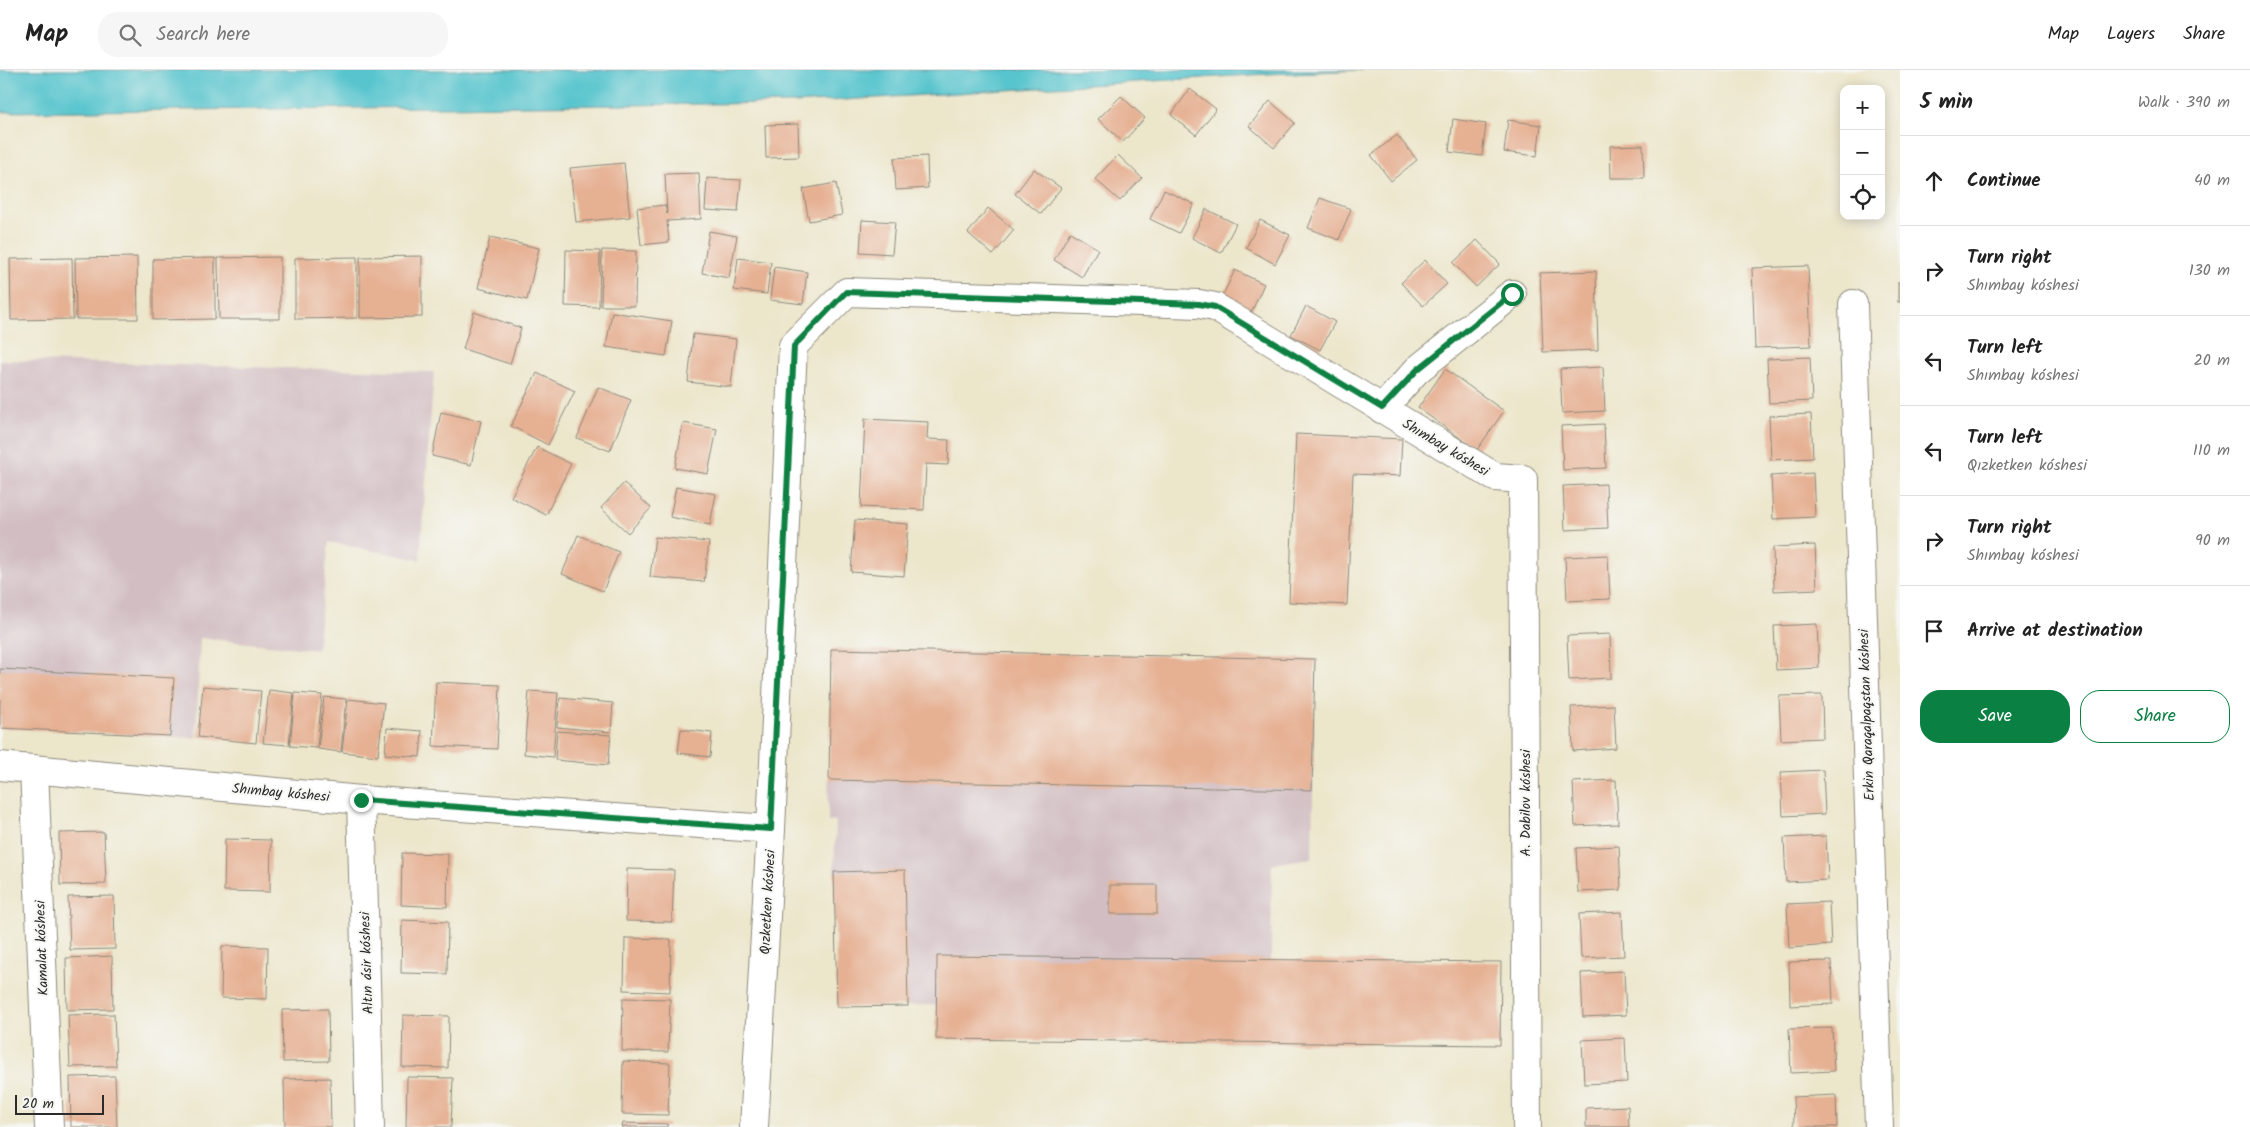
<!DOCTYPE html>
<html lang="en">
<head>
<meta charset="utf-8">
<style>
	body { margin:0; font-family:Kalam,sans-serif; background:#f6f6f6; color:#222 }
	.controls { position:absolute; right:15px; top:15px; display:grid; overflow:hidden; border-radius:10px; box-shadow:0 2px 12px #0003 }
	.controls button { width:45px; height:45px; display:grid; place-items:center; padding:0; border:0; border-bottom:1px solid #e0e0e0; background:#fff; color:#222; font:25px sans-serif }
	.scale { position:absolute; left:15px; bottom:12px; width:89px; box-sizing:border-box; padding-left:5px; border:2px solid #2b2b2b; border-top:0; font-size:14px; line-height:18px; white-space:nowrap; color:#2b2b2b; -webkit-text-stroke:4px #f6f6f2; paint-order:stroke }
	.stop { position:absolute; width:15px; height:15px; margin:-11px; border:4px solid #0b8043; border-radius:50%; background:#fff }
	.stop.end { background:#0b8043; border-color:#fff; box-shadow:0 1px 5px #0008 }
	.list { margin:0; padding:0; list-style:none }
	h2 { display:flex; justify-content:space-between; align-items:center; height:65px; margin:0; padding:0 20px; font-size:21px }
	h2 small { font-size:16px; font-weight:400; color:#767676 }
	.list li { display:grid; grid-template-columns:32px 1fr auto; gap:15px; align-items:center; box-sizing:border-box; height:90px; padding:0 20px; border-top:1px solid #e0e0e0 }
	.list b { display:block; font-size:19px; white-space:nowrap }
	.list p { margin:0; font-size:16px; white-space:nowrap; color:#767676 }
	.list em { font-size:16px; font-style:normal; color:#767676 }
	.actions { display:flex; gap:10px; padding:15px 20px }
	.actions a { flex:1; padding:11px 0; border:1px solid #0b8043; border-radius:20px; text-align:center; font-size:18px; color:#0b8043 }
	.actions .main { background:#0b8043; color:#fff }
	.icon { flex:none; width:28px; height:28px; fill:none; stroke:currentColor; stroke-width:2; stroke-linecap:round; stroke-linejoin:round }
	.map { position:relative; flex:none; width:1900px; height:1057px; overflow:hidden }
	header { display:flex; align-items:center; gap:30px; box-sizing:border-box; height:70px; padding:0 25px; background:#fff; border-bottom:1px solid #e0e0e0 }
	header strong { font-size:24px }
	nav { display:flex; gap:28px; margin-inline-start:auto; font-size:18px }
	.search { width:350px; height:45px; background:#f6f6f6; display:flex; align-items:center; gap:12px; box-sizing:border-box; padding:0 18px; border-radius:20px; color:#767676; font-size:19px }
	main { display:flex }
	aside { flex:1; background:#fff }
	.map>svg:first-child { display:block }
	.industrial { fill:#d2bec2 }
	.water { fill:#58c5ce; stroke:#42787c }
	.building { fill:#e6b093 }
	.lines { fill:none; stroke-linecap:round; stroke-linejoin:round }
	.minor-casing { stroke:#8c887b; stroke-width:30 }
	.minor { stroke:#fff; stroke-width:28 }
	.route { stroke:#0b8043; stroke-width:6 }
	.labels { text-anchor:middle; stroke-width:4; stroke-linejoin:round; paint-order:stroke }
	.street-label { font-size:14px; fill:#2b2b2b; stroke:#f6f6f2 }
</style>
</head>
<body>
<header>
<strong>Map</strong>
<div class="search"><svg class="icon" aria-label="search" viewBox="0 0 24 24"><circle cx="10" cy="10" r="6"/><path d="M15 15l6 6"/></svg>Search here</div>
<nav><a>Map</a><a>Layers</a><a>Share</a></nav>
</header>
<main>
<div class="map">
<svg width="1900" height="1057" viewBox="0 0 1900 1057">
	<rect width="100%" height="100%" fill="#f6f6f2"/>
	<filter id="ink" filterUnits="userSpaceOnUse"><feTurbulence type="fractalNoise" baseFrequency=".02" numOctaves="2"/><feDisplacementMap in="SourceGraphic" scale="10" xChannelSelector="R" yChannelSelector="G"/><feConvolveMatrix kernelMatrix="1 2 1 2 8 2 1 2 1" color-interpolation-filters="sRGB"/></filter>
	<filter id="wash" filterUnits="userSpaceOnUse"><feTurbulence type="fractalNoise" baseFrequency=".0096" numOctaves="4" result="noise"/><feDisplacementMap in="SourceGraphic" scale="20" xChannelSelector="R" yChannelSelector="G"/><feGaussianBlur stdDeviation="1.12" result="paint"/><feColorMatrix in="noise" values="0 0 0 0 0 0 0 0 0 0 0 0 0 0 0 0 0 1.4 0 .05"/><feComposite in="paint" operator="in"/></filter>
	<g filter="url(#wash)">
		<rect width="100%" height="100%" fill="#ece6cb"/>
		<!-- industrial -->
		<g class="industrial">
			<path d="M 0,290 L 434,302 L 420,490 L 329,472 L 317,580 L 200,568 L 196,668 L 0,658 Z"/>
			<path d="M 831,579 L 1315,589 L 1312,788 L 1272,794 L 1270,973 L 936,969 L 936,935 L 837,937 L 834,802 L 836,751 L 828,752 Z"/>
		</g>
		<!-- water -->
		<path class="water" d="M 0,0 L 1363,0 L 1267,4 L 795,33 L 0,42 Z"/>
		<g id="blocks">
			<!-- building -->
			<g class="building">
				<path d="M 1190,19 L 1216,39 L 1196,65 L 1171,45 Z"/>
				<path d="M 1121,26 L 1145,48 L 1123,72 L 1098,49 Z"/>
				<path d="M 1270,31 L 1295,53 L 1274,78 L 1249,56 Z"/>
				<path d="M 1453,49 L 1486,54 L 1482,86 L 1449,82 Z"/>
				<path d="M 1508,50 L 1541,55 L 1537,86 L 1504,82 Z"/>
				<path d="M 798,54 L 799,87 L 766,88 L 765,55 Z"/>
				<path d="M 1397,65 L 1417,90 L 1391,111 L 1371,85 Z"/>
				<path d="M 1643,75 L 1644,108 L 1611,108 L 1610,76 Z"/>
				<path d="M 1118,85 L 1142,108 L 1120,131 L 1095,109 Z"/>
				<path d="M 927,86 L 928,118 L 896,120 L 894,88 Z"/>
				<path d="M 624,93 L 630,147 L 576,152 L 570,98 Z"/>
				<path d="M 1034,99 L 1061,118 L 1041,144 L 1015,124 Z"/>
				<path d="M 699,103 L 701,149 L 667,151 L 669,172 L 641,175 L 637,138 L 665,135 L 667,144 L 665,104 Z"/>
				<path d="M 707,108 L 741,110 L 738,142 L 705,140 Z"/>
				<path d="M 836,113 L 842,145 L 809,151 L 803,119 Z"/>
				<path d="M 1164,120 L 1194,134 L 1179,163 L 1150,149 Z"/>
				<path d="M 1320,128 L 1351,139 L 1339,170 L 1308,158 Z"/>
				<path d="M 988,138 L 1014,160 L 993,185 L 968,163 Z"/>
				<path d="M 1206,139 L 1236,154 L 1221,183 L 1192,168 Z"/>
				<path d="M 862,150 L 895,152 L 892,184 L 860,182 Z"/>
				<path d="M 1260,150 L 1290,165 L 1275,194 L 1246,178 Z"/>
				<path d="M 709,161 L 737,166 L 729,208 L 702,203 Z"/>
				<path d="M 1070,162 L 1098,179 L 1082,207 L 1054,190 Z"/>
				<path d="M 490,167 L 539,178 L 527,230 L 478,218 Z"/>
				<path d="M 1477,170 L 1500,194 L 1476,217 L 1453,193 Z"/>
				<path d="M 566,180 L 600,181 L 599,237 L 565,236 Z"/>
				<path d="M 602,180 L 636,181 L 635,236 L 601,236 Z"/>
				<path d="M 422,186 L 422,247 L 360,248 L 360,187 Z"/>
				<path d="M 137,187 L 138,249 L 76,249 L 75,188 Z"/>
				<path d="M 280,187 L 280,249 L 219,249 L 218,188 Z"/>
				<path d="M 357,187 L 357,248 L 295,249 L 295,188 Z"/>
				<path d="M 72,188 L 73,249 L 11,250 L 10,189 Z"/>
				<path d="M 215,188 L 215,249 L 153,250 L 153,189 Z"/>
				<path d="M 738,188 L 771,192 L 767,224 L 734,220 Z"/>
				<path d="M 1425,190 L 1447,214 L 1423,236 L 1401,213 Z"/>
				<path d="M 1808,196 L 1811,276 L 1755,278 L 1752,198 Z"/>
				<path d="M 774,197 L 807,202 L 803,234 L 770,230 Z"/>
				<path d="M 1235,200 L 1264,214 L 1251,243 L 1221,229 Z"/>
				<path d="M 1596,201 L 1598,280 L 1543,282 L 1540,203 Z"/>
				<rect x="1898" y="212" width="2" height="20"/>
				<path d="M 1306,236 L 1335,252 L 1320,280 L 1291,265 Z"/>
				<path d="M 474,242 L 521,258 L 510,294 L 463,279 Z"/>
				<path d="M 612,242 L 672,251 L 666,286 L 606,277 Z"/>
				<path d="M 693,264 L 736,269 L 731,317 L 688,312 Z"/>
				<path d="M 1810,287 L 1812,331 L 1769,333 L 1767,289 Z"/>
				<path d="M 1603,297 L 1605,341 L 1562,343 L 1560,299 Z"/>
				<path d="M 1445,299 L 1504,341 L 1477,380 L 1418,338 Z"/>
				<path d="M 537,303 L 575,321 L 548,375 L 511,356 Z"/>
				<path d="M 598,317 L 631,330 L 610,381 L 577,368 Z"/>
				<path d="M 441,342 L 481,351 L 471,395 L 432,386 Z"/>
				<path d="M 1811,344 L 1813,388 L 1771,390 L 1769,346 Z"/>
				<path d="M 865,349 L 928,352 L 927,369 L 949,370 L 948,395 L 926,394 L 924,440 L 861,437 Z"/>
				<path d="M 683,353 L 717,359 L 708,404 L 675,398 Z"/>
				<path d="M 1604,354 L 1606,398 L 1563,400 L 1561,356 Z"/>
				<path d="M 1296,364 L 1402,369 L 1400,406 L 1353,404 L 1347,535 L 1289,532 Z"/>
				<path d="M 537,377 L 571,394 L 546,445 L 511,427 Z"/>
				<path d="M 1813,403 L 1815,447 L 1773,449 L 1771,406 Z"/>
				<path d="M 624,413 L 651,438 L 628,463 L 601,438 Z"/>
				<path d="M 1606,414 L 1608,458 L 1565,460 L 1563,416 Z"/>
				<path d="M 676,417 L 716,424 L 710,455 L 670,447 Z"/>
				<path d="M 855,450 L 908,454 L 904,506 L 851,502 Z"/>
				<path d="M 578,465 L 619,482 L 603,521 L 562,504 Z"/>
				<path d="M 655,467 L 709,472 L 704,512 L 650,507 Z"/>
				<path d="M 1815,475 L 1817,519 L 1774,521 L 1773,477 Z"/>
				<path d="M 1608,485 L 1610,529 L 1567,531 L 1565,487 Z"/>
				<path d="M 1817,554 L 1819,598 L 1776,600 L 1774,556 Z"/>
				<path d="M 1610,564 L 1611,608 L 1569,610 L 1567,566 Z"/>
				<path d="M 831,579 L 1315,589 L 1312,720 L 829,710 Z"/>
				<path d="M 0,599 L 174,608 L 170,666 L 0,658 Z"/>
				<path d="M 436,612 L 500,615 L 497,679 L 433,676 Z"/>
				<path d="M 203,616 L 261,621 L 256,673 L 198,667 Z"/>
				<path d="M 269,620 L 294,623 L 289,675 L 263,673 Z"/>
				<path d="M 529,621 L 558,623 L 553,687 L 524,684 Z"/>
				<path d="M 295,623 L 322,625 L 317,678 L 290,676 Z"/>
				<path d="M 1822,625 L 1823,668 L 1781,670 L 1779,626 Z"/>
				<path d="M 324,627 L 346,629 L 341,682 L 318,679 Z"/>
				<path d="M 560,628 L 613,633 L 611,662 L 557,657 Z"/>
				<path d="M 348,629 L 384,633 L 378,686 L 342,682 Z"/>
				<path d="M 1614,635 L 1616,678 L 1573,681 L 1571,637 Z"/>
				<path d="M 387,658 L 422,661 L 420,687 L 385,684 Z"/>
				<path d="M 681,659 L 712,663 L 710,687 L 678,683 Z"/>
				<path d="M 557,661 L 611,665 L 608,695 L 555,690 Z"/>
				<path d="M 1823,700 L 1825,744 L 1783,746 L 1781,702 Z"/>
				<path d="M 1616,710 L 1618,754 L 1575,756 L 1573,712 Z"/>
				<path d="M 104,762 L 106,814 L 60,815 L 59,763 Z"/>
				<path d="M 1826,766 L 1828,810 L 1786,812 L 1784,768 Z"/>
				<path d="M 225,769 L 271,770 L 270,822 L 224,821 Z"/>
				<path d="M 1619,776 L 1621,820 L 1578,822 L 1576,778 Z"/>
				<path d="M 402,783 L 448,784 L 447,837 L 401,835 Z"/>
				<path d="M 627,799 L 674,800 L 672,852 L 626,851 Z"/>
				<path d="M 905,800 L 908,936 L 837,937 L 834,802 Z"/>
				<rect x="1110" y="815" width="47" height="29"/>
				<path d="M 114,826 L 115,879 L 70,880 L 68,827 Z"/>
				<path d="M 1829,832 L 1831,875 L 1789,878 L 1787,834 Z"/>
				<path d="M 1622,842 L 1624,886 L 1581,888 L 1579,844 Z"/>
				<path d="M 402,850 L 448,852 L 447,904 L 401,903 Z"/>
				<path d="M 625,868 L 671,869 L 670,922 L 624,920 Z"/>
				<path d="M 222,876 L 268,877 L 267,929 L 221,928 Z"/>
				<path d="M 112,886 L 113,939 L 67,940 L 66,888 Z"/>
				<path d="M 937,886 L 1501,892 L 1500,975 L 936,969 Z"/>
				<path d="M 1831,891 L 1833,934 L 1790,936 L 1789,892 Z"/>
				<path d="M 1624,901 L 1626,945 L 1583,947 L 1581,903 Z"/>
				<path d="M 623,928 L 670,929 L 668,982 L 622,981 Z"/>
				<path d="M 328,939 L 329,991 L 283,992 L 282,940 Z"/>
				<path d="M 114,944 L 116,996 L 70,997 L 68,945 Z"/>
				<path d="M 403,945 L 449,946 L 448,998 L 402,997 Z"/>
				<path d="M 1832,958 L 1834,1001 L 1791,1003 L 1789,959 Z"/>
				<path d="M 1625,968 L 1627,1012 L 1584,1014 L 1582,970 Z"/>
				<path d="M 623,991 L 670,993 L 668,1045 L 622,1044 Z"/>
				<path d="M 115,1006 L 117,1057 L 71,1057 L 70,1007 Z"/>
				<path d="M 407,1007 L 453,1008 L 451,1057 L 406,1057 Z"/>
				<path d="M 330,1008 L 331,1057 L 285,1057 L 284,1009 Z"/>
				<path d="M 1836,1025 L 1837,1057 L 1794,1057 L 1793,1027 Z"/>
				<path d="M 1628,1036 L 1629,1057 L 1586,1057 L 1586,1038 Z"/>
				<path d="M 623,1053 L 668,1054 L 668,1057 L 622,1057 Z"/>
			</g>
		</g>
	</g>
	<g filter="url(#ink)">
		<use href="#blocks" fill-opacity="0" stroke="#8c887b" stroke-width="1"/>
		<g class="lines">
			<defs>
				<g id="minor">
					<path d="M 1853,234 L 1879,1057"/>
					<path d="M 1382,339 L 1417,300 L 1512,224"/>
					<path d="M 0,696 L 361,730 L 771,759"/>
					<path d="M 34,699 L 49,1057"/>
					<path d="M 361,730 L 370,1057"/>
					<path d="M 754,1057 L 771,759 L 793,276 L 847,222 L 1199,234 L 1215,237 L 1495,407 L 1523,409 L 1527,1057"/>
				</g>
			</defs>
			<!-- minor casing -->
			<use href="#minor" class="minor-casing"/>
			<!-- minor -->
			<use href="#minor" class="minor"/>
		</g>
	</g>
	<g class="lines" filter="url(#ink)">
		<!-- route -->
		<path class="route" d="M 361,730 L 771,759 L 794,276 L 846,222 L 1199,234 L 1215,237 L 1382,338 L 1417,300 L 1512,224"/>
	</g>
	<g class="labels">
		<!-- street labels -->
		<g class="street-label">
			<text transform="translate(1446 377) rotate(31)" y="5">Shımbay kóshesi</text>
			<text transform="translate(1866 645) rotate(-92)" y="5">Erkin Qaraqalpaqstan kóshesi</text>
			<text transform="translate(281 722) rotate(5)" y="5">Shımbay kóshesi</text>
			<text transform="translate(1525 733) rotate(-90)" y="5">A. Dabilov kóshesi</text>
			<text transform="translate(767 832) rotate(-87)" y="5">Qızketken kóshesi</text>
			<text transform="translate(41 878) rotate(-92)" y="5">Kamalat kóshesi</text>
			<text transform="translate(366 893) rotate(-92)" y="5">Altın ásir kóshesi</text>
		</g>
	</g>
</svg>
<div class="controls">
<button>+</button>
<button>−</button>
<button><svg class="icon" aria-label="locate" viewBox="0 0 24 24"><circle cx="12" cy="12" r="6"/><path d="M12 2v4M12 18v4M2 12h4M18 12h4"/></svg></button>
</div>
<div class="scale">20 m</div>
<div class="stop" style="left:1512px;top:224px"></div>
<div class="stop end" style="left:361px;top:730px"></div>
</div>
<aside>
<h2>5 min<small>Walk · 390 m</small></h2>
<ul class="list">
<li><svg class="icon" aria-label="ahead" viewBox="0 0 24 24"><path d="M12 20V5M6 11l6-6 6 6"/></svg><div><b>Continue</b></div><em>40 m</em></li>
<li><svg class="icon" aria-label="right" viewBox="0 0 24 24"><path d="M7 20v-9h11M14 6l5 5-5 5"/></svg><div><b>Turn right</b><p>Shımbay kóshesi</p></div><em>130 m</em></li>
<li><svg class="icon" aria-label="left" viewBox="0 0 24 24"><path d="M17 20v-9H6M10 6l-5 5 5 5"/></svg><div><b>Turn left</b><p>Shımbay kóshesi</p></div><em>20 m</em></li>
<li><svg class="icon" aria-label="left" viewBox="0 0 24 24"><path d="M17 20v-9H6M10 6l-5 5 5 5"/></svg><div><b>Turn left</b><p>Qızketken kóshesi</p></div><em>110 m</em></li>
<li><svg class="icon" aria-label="right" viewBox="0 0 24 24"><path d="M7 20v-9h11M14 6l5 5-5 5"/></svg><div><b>Turn right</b><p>Shımbay kóshesi</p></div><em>90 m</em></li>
<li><svg class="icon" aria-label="arrive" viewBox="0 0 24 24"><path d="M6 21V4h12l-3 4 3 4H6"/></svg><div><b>Arrive at destination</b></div></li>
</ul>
<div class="actions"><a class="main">Save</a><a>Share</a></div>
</aside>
</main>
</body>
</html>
